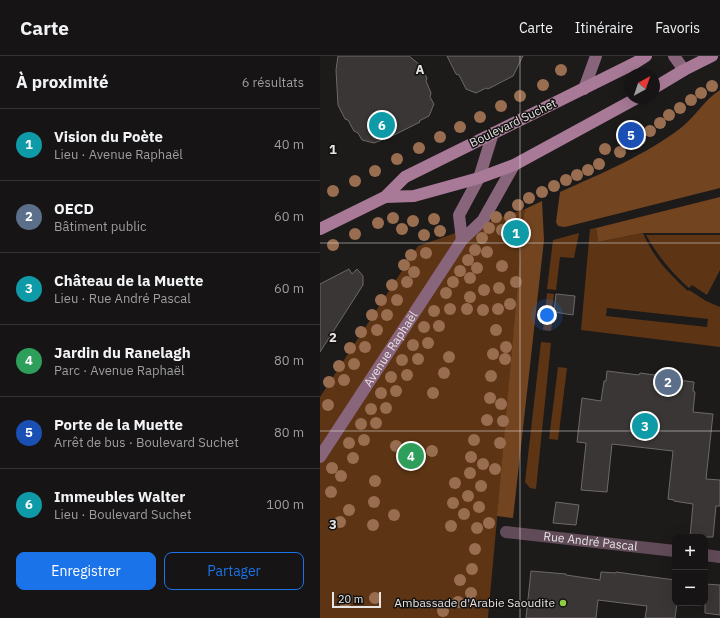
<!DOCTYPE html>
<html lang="fr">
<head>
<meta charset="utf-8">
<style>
	body { margin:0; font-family:"IBM Plex Sans",sans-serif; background:#1f1d1d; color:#f1f3f6 }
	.controls { position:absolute; right:12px; bottom:12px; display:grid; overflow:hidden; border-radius:8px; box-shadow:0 4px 16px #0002 }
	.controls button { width:36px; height:36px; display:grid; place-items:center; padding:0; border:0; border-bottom:1px solid #353334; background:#161414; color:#f1f3f6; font:20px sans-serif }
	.compass { position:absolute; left:304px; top:12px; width:36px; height:36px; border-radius:50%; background:#161414; box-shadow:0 4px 16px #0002; rotate:40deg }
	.scale { position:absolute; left:12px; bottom:10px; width:49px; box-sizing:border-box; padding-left:4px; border:2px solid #e6e4e4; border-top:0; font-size:11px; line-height:14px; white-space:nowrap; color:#e6e4e4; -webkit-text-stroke:3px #141111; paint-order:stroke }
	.you { position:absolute; left:227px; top:259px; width:14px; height:14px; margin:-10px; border:3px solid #fff; border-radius:50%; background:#1a73e8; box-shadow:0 0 0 6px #1a73e833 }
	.badge { display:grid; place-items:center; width:26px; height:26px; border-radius:50%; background:#1a73e8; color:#fff; font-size:13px; font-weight:700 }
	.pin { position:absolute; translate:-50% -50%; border:2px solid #fff; box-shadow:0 1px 4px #0006 }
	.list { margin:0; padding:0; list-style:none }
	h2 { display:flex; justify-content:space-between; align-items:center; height:52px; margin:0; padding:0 16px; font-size:17px }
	h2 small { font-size:13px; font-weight:400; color:#9e9ea0 }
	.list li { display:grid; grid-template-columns:26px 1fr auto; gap:12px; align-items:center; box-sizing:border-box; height:72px; padding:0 16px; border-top:1px solid #353334 }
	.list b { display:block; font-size:15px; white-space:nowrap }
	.list p { margin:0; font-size:13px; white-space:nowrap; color:#9e9ea0 }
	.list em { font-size:13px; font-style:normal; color:#9e9ea0 }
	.actions { display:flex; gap:8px; padding:12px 16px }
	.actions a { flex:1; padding:9px 0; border:1px solid #1a73e8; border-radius:8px; text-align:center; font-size:14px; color:#1a73e8 }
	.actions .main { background:#1a73e8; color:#fff }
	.map { position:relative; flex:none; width:400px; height:562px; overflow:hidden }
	header { display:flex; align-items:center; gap:24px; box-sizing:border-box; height:56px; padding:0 20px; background:#161414; border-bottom:1px solid #353334 }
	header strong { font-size:19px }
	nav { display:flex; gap:22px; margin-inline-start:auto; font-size:14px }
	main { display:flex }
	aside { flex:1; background:#161414 }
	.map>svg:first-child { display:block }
	.green { fill:#5d3514; fill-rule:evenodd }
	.forest { fill:#734420 }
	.building { fill:#393635; stroke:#6c6968 }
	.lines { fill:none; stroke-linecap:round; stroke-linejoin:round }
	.street { stroke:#614b58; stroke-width:12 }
	.secondary { stroke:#89657c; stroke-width:12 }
	.primary { stroke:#a87a97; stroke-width:12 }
	.tree { fill:#996e50 }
	.grid { fill:none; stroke:#e6e4e4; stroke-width:1; stroke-opacity:0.55 }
	.poi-dot { fill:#8cce45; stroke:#141111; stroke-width:1.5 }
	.labels { text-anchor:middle; stroke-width:3; stroke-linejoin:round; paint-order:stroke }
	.street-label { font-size:12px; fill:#e6e4e4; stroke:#141111 }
	.poi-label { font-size:12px; fill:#e6e4e4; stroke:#141111; text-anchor:end }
	.grid-label { font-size:13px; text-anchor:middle; font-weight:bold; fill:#e6e4e4; stroke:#141111; stroke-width:3; stroke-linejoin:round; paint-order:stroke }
</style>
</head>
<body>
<header>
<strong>Carte</strong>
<nav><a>Carte</a><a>Itinéraire</a><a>Favoris</a></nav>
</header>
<main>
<aside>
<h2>À proximité<small>6 résultats</small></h2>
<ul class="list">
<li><span class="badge" style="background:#0f9aa8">1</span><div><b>Vision du Poète</b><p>Lieu · Avenue Raphaël</p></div><em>40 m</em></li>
<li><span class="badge" style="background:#5c6f8a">2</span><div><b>OECD</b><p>Bâtiment public</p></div><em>60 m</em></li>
<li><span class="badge" style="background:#0f9aa8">3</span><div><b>Château de la Muette</b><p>Lieu · Rue André Pascal</p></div><em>60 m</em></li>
<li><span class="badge" style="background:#2e9e5b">4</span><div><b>Jardin du Ranelagh</b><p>Parc · Avenue Raphaël</p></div><em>80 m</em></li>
<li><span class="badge" style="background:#1a4fb4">5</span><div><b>Porte de la Muette</b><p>Arrêt de bus · Boulevard Suchet</p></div><em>80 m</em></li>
<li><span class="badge" style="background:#0f9aa8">6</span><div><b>Immeubles Walter</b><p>Lieu · Boulevard Suchet</p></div><em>100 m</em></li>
</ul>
<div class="actions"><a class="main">Enregistrer</a><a>Partager</a></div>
</aside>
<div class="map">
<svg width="400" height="562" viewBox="0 0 400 562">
	<rect width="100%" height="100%" fill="#1d1a1a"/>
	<!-- green -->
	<g class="green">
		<path d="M 205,153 L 168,562 L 0,562 L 0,341 L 98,190 Z"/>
		<path d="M 276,172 L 278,186 L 323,177 C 333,201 349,218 368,235 L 369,234 L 386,245 L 400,251 L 400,291 L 261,274 L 270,173 ZM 287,252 L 388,263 L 387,271 L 286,260 Z"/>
		<path d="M 259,177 L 254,202 L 240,201 L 236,234 L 227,233 L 233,184 Z"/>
		<path d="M 326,179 L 400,179 L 400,214 L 387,239 L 372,229 L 369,232 C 351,216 338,200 326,179 Z"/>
		<path d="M 227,237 L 234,238 L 232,254 L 234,254 L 231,275 L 223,274 Z"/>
		<path d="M 221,286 L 231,287 L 216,433 L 210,432 L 205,426 Z"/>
		<path d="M 238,311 L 247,312 L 238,384 L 229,383 Z"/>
	</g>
	<!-- forest -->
	<g class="forest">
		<path d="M 400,34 L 400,132 L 245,171 L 238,170 L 236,166 L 240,136 C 282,117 326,99 362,71 C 376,60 385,43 400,34 Z"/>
		<path d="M 400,141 L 400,177 L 323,177 L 278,186 L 276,172 Z"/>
		<path d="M 222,145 L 224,184 L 193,462 L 177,460 L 204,159 L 205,153 Z"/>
	</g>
	<!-- building -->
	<g class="building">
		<path d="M 18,0 L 89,0 L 100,9 L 107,22 L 106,25 L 111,37 L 110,41 L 114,48 L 109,60 L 99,65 L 100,66 L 64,84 L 64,83 L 54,87 L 42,84 L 38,77 L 34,75 L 28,64 L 25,63 L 18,49 L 16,14 Z"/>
		<path d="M 127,0 L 203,0 L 193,20 L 168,33 L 166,32 L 156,37 L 146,33 L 139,19 L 136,18 Z"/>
		<path d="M 29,213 L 32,218 L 37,213 L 43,220 L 43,229 L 0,296 L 0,228 Z"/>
		<path d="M 236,238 L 255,240 L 253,259 L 234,256 Z"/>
		<path d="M 287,315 L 319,319 L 320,317 L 342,320 L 342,322 L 374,326 L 373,335 L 375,336 L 373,356 L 393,358 L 386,423 L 400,424 L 400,450 L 396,450 L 393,481 L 370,481 L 373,448 L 354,445 L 354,444 L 348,443 L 353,395 L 292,388 L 287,436 L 261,434 L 266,387 L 257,386 L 262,342 L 281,345 L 284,325 L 286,325 Z"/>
		<path d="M 236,446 L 259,449 L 256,469 L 233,467 Z"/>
		<path d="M 211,515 L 246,518 L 246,519 L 280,524 L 281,516 L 296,517 L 296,516 L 355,524 L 355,547 L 357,547 L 355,562 L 325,562 L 327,550 L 278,544 L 276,562 L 206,562 Z"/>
		<path d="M 385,528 L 400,529 L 400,559 L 385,557 Z"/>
	</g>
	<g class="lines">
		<!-- street -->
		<g class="street">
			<path id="s1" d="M 186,476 L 355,495"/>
			<path d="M 385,499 L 400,501"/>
		</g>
		<!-- secondary -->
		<g class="secondary">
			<path d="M 354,0 L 364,14"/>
			<path d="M 264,33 L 276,0"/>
			<path d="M 142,184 L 139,159 L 159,122 L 173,77"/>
			<path id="s2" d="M 0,401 L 142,184 L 163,164 L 194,109"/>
		</g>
		<!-- primary -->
		<g class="primary">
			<path d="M 334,32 L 364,14 L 392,0"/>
			<path d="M 65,141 L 94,140 L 159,122 L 194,109 L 317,42"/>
			<path d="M 0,173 L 65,141 L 85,121 L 315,7 L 326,0"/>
		</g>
	</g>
	<!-- trees -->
	<g class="tree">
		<circle cx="241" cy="14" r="6"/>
		<circle cx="223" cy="29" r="6"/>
		<circle cx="392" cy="30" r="6"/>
		<circle cx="381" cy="37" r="6"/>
		<circle cx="200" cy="40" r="6"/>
		<circle cx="371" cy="44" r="6"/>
		<circle cx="181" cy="50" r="6"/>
		<circle cx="360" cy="52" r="6"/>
		<circle cx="349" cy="59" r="6"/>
		<circle cx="160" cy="61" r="6"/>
		<circle cx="340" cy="67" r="6"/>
		<circle cx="140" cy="71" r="6"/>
		<circle cx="330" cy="75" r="6"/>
		<circle cx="120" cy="81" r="6"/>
		<circle cx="305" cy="82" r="6"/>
		<circle cx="320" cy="83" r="6"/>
		<circle cx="99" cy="92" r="6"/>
		<circle cx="285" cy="93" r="6"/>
		<circle cx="300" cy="96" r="6"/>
		<circle cx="77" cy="103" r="6"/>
		<circle cx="279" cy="108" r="6"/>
		<circle cx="268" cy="114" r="6"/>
		<circle cx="55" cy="115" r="6"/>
		<circle cx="257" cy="119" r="6"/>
		<circle cx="246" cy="124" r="6"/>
		<circle cx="35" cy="125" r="6"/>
		<circle cx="234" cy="130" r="6"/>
		<circle cx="13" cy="135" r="6"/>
		<circle cx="222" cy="136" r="6"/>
		<circle cx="209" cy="142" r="6"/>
		<circle cx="198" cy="149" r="6"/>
		<circle cx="176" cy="161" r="6"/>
		<circle cx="190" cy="161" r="6"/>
		<circle cx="73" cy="162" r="6"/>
		<circle cx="114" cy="163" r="6"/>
		<circle cx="93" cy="165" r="6"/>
		<circle cx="58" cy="167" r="6"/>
		<circle cx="169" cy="172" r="6"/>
		<circle cx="82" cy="173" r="6"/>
		<circle cx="182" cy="174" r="6"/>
		<circle cx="120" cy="175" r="6"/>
		<circle cx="35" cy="178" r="6"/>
		<circle cx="104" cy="179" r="6"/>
		<circle cx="162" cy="182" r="6"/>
		<circle cx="13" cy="189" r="6"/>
		<circle cx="155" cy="194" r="6"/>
		<circle cx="167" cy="196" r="6"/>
		<circle cx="106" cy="197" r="6"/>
		<circle cx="91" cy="199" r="6"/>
		<circle cx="148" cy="204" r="6"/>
		<circle cx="84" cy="209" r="6"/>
		<circle cx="182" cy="210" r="6"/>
		<circle cx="157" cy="212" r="6"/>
		<circle cx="140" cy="215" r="6"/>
		<circle cx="94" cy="216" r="6"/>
		<circle cx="150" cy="222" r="6"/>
		<circle cx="87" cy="226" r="6"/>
		<circle cx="133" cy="226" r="6"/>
		<circle cx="196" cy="226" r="6"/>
		<circle cx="72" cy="229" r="6"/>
		<circle cx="179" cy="232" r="6"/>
		<circle cx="164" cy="234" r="6"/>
		<circle cx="126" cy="237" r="6"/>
		<circle cx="150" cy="241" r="6"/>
		<circle cx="61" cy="244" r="6"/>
		<circle cx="77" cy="244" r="6"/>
		<circle cx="190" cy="248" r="6"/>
		<circle cx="130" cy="253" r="6"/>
		<circle cx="147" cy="253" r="6"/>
		<circle cx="178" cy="253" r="6"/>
		<circle cx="163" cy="254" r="6"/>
		<circle cx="114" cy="255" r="6"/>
		<circle cx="52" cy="259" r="6"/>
		<circle cx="67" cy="259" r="6"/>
		<circle cx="119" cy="270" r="6"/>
		<circle cx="104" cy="271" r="6"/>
		<circle cx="57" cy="274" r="6"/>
		<circle cx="176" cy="274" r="6"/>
		<circle cx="41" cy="276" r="6"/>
		<circle cx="108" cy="287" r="6"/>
		<circle cx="93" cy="289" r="6"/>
		<circle cx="45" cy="291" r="6"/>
		<circle cx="186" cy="291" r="6"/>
		<circle cx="30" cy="292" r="6"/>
		<circle cx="173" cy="298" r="6"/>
		<circle cx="129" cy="301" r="6"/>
		<circle cx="98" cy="303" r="6"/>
		<circle cx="185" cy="303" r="6"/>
		<circle cx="82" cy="304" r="6"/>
		<circle cx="34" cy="308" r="6"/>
		<circle cx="19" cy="310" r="6"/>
		<circle cx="124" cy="317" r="6"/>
		<circle cx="87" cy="319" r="6"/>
		<circle cx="171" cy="320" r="6"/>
		<circle cx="71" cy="321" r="6"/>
		<circle cx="24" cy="324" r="6"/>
		<circle cx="9" cy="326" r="6"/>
		<circle cx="76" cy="335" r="6"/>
		<circle cx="61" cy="337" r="6"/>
		<circle cx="113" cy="337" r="6"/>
		<circle cx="170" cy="342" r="6"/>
		<circle cx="181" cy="348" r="6"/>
		<circle cx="8" cy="349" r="6"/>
		<circle cx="66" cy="352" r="6"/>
		<circle cx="51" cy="353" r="6"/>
		<circle cx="167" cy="364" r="6"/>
		<circle cx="183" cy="365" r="6"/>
		<circle cx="56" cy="367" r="6"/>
		<circle cx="41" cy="368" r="6"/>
		<circle cx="44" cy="384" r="6"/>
		<circle cx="154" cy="384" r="6"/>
		<circle cx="29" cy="387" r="6"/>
		<circle cx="180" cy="387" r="6"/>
		<circle cx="76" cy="390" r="6"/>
		<circle cx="112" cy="395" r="6"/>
		<circle cx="151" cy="401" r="6"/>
		<circle cx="33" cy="402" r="6"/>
		<circle cx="163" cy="408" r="6"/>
		<circle cx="12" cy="412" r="6"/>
		<circle cx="175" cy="413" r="6"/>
		<circle cx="150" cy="417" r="6"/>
		<circle cx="21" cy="420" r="6"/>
		<circle cx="55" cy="425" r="6"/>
		<circle cx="135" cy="427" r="6"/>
		<circle cx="161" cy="430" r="6"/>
		<circle cx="11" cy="436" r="6"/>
		<circle cx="148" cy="440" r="6"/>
		<circle cx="54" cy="446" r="6"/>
		<circle cx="133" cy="447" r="6"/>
		<circle cx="159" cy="451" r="6"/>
		<circle cx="29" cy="454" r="6"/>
		<circle cx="144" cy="458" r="6"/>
		<circle cx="74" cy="459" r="6"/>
		<circle cx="20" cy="466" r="6"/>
		<circle cx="169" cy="467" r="6"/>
		<circle cx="53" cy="469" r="6"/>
		<circle cx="131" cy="470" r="6"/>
		<circle cx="157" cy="472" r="6"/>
		<circle cx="155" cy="493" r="6"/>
		<circle cx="152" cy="513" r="6"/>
		<circle cx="140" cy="524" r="6"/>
		<circle cx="151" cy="537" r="6"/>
		<circle cx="55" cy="542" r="6"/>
		<circle cx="25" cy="546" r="6"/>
		<circle cx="138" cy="546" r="6"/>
		<circle cx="123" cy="555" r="6"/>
	</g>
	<!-- grid -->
	<path class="grid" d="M 200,0 L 200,562M 0,187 L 400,187M 0,375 L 400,375"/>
	<!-- markers -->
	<circle class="poi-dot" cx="243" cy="547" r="4"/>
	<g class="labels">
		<!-- street labels -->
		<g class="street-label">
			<text transform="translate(193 67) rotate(-26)" y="4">Boulevard Suchet</text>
			<text dy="4" stroke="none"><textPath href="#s2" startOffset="129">Avenue Raphaël</textPath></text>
			<text dy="4" stroke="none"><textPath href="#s1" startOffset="85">Rue André Pascal</textPath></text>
		</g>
		<!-- poi labels -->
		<g class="poi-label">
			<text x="235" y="551">Ambassade d'Arabie Saoudite</text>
		</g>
	</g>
	<g class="grid-label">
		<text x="100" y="18">A</text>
		<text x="13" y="98">1</text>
		<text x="13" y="286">2</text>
		<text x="13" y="473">3</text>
	</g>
</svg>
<div class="controls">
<button>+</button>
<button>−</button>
</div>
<svg class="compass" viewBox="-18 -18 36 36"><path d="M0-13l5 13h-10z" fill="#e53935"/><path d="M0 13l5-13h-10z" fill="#9e9ea0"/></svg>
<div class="scale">20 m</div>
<div class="you"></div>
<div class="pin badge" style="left:196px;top:177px;background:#0f9aa8">1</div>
<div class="pin badge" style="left:348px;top:326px;background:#5c6f8a">2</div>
<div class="pin badge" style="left:325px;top:370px;background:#0f9aa8">3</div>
<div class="pin badge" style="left:91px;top:400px;background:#2e9e5b">4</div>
<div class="pin badge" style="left:311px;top:79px;background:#1a4fb4">5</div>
<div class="pin badge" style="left:62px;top:69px;background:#0f9aa8">6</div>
</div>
</main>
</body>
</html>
